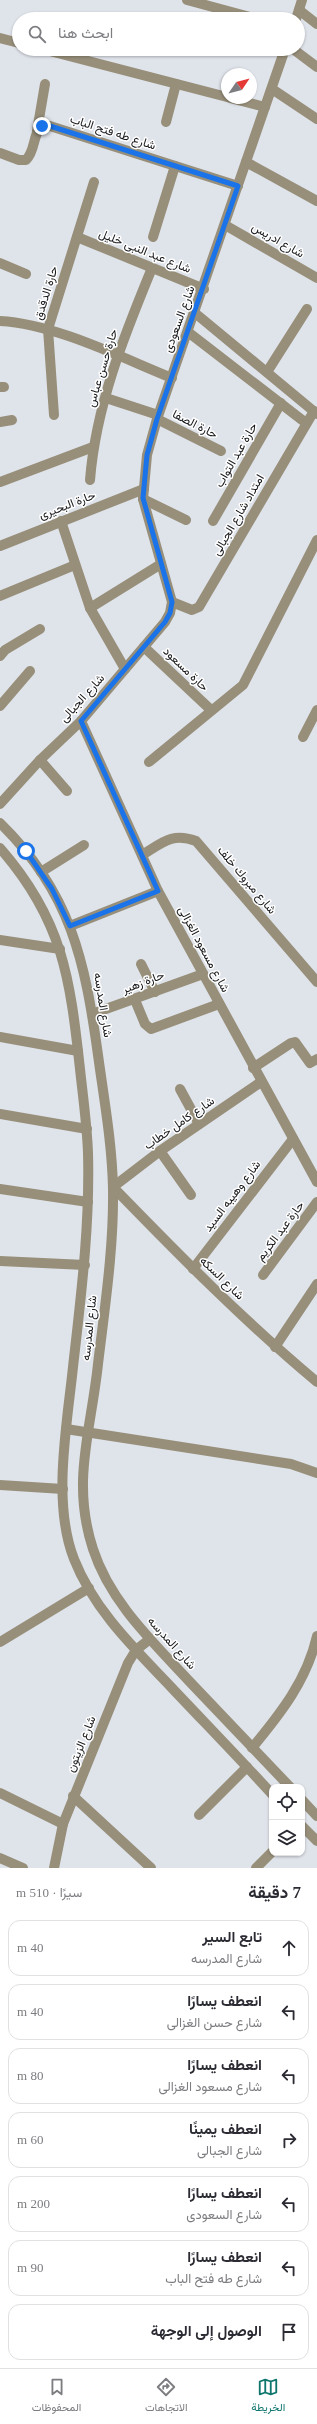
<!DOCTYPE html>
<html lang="ar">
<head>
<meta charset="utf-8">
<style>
	body { margin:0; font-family:"Times New Roman",Vazirmatn,serif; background:#f7f7f7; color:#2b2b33; direction:rtl }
	.controls { position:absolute; right:12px; bottom:12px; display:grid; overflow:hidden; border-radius:8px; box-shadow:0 1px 3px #0004 }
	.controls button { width:36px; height:36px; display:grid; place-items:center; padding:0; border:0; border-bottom:1px solid #e1e1e2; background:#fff; color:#2b2b33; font:20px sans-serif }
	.compass { position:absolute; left:221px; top:68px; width:36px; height:36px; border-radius:50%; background:#fff; box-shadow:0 1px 3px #0004; rotate:55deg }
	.stop { position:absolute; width:12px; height:12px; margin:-9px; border:3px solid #1a73e8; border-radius:50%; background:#fff }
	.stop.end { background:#1a73e8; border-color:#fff; box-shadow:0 1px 4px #0008 }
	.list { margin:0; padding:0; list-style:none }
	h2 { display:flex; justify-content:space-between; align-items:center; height:52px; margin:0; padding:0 16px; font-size:17px }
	h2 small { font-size:13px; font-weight:400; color:#7c7c81 }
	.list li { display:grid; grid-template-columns:26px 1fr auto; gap:12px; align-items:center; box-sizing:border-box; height:56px; margin:0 8px 8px; padding:0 8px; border:1px solid #e1e1e2; border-radius:12px }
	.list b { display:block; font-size:15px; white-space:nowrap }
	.list p { margin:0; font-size:13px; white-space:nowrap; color:#7c7c81 }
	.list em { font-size:13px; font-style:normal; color:#7c7c81 }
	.icon { flex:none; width:22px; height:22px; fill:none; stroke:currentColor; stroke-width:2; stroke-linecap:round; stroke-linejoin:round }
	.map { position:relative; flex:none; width:317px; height:1868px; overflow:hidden; direction:ltr }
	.search { position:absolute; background:#fff; box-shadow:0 1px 3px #0004; left:12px; right:12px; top:12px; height:44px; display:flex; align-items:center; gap:10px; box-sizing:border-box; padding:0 14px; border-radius:22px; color:#7c7c81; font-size:15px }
	.sheet { height:500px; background:#fff }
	nav { display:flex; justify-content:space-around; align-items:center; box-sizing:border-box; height:56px; border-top:1px solid #e1e1e2; background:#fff; font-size:11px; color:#7c7c81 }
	nav a { display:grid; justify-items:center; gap:2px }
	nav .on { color:#0f766e }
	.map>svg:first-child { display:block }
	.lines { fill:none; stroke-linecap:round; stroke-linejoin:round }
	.minor { stroke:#978f7a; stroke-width:10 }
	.route { stroke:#1a73e8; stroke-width:5 }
	.labels { text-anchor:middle; stroke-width:3; stroke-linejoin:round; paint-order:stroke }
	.street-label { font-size:12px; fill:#17181b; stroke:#fff }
</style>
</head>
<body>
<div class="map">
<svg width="317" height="1868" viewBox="0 0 317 1868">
	<rect width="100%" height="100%" fill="#dfe3ea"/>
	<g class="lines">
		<!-- minor -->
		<g class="minor">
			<path d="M 187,0 L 257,19"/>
			<path d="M 299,10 L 317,24"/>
			<path d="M 296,19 L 302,0"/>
			<path d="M 0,38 L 19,43"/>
			<path d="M 42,49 L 227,97"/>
			<path d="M 293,49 L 317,67"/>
			<path d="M 272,89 L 317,119"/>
			<path d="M 230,98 L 265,107"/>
			<path d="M 166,122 L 176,84"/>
			<path d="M 37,131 L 45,84"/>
			<path d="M 0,153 L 19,160 L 26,160 C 36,150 32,135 42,126 L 50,126 L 238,186"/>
			<path d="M 246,162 L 317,201"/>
			<path d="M 225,225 L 317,278"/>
			<path d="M 77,237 L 204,289"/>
			<path d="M 153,237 L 175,166"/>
			<path d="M 0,263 L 26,274"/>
			<path d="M 195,313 L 317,414"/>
			<path d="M 0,321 C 55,324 120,357 172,378"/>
			<path d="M 188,332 L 306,423"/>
			<path d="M 267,372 L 307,309"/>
			<path d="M 0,387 L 4,387"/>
			<path d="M 106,398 L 158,415"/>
			<path d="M 54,415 L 48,329 L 94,182"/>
			<path d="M 157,419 L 221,451"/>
			<path d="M 0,422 L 12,420"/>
			<path d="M 90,480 C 96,405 124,336 152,268"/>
			<path d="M 0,482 L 93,447"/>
			<path d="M 143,499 L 186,520"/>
			<path d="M 61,521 L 90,608 L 125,669"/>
			<path d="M 213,521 L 281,403"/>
			<path d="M 0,546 L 144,489"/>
			<path d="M 0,596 L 75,565"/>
			<path d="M 172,602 L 192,610 L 199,607 L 314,411"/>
			<path d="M 90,608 L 161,564"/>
			<path d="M 144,647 L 211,710"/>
			<path d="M 0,656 L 5,650 L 40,629"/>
			<path d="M 0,706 L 30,671"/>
			<path d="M 81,721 L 158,891 L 317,1182"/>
			<path d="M 303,737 L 317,710"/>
			<path d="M 40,760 L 67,791"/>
			<path d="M 149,762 L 243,685 L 317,540"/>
			<path d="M 0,804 L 40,760 L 81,721 L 165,622 L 170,613 L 172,602 L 143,499 L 147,455 L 157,419 L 285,49"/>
			<path d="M 0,823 C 71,892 85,961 98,1055 C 104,1099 112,1143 113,1188 C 114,1246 105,1306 98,1364 C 91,1431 71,1482 93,1549 C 110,1602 153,1642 190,1682 C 223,1717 257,1752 290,1787"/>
			<path d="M 0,848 C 63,920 70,978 80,1069 C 83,1097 87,1125 88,1153 C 90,1225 81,1296 73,1367 C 67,1425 52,1503 74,1559 C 94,1610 134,1648 171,1687 C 205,1723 239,1758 272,1794"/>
			<path d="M 142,855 C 162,843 172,832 196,841 L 317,982"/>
			<path d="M 41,872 L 84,845"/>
			<path d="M 70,926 L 158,891"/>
			<path d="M 0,940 L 60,949"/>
			<path d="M 141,964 L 155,992"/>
			<path d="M 135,1000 L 145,1024 L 151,1029 L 219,1004"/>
			<path d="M 92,1014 L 203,974"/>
			<path d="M 0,1037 L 78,1051"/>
			<path d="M 253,1068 L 291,1043 L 295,1042 L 310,1063 L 317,1059"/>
			<path d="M 261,1082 L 160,1151 L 113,1187 C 179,1255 245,1322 317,1382"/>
			<path d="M 180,1089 L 199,1124"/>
			<path d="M 0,1114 L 87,1129"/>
			<path d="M 160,1151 L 191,1195"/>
			<path d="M 0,1189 L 88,1202"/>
			<path d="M 0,1261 L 85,1265"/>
			<path d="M 193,1269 L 293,1139"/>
			<path d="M 263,1275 L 317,1202"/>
			<path d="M 275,1347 L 317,1284"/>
			<path d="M 66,1429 L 291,1464 L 317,1473"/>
			<path d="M 0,1485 L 63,1489"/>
			<path d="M 0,1642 L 89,1588"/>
			<path d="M 252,1748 C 281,1713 307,1680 317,1636"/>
			<path d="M 0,1793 L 63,1824"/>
			<path d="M 73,1796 L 151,1868"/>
			<path d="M 302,1800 L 317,1816"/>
			<path d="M 199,1815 L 247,1767"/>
			<path d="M 302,1826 L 317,1841"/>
			<path d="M 0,1858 L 23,1868"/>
			<path d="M 54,1868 L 63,1824 L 128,1663 L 136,1650 L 150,1639"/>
			<path d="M 256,1868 L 272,1852"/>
		</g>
	</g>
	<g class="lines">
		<!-- route -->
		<path class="route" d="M 26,851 L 52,889 L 70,926 L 158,891 L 81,721 L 165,622 L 170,613 L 172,602 L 143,498 L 147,455 L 157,419 L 238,186 L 50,126 L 42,126"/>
	</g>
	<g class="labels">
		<!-- street labels -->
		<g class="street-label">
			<text transform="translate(113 132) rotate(18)" y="4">شارع طه فتح الباب</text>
			<text transform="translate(278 240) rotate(30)" y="4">شارع ادريس</text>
			<text transform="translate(145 251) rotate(22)" y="4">شارع عبد النبى خليل</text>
			<text transform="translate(46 293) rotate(-73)" y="4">حارة الدقدق</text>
			<text transform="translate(179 319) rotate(-70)" y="4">شارع السعودى</text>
			<text transform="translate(102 368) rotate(-73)" y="4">حارة حسن عباس</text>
			<text transform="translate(195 424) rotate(27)" y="4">حارة الصفا</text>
			<text transform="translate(236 455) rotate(-60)" y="4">حارة عبد التواب</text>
			<text transform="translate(67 505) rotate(-21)" y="4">حارة البحيرى</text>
			<text transform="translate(238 515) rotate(-60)" y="4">امتداد شارع الجبالى</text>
			<text transform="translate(186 669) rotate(44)" y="4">حارة مسعود</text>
			<text transform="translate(82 698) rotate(-48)" y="4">شارع الجبالى</text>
			<text transform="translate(247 880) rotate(50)" y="4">شارع مبروك خلف</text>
			<text transform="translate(204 949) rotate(62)" y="4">شارع مسعود الغزالى</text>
			<text transform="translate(143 982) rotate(-21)" y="4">حارة زهير</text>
			<text transform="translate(103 1005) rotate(81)" y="4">شارع المدرسه</text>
			<text transform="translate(179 1123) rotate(-35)" y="4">شارع كامل خطاب</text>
			<text transform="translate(232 1196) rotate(-53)" y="4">شارع وهيبه السيد</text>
			<text transform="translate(280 1231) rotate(-53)" y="4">حارة عبد الكريم</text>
			<text transform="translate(222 1278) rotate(44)" y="4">شارع السكه</text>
			<text transform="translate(89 1328) rotate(-84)" y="4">شارع المدرسه</text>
			<text transform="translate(172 1643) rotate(48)" y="4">شارع المدرسه</text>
			<text transform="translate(81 1744) rotate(-68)" y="4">شارع الزيتون</text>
		</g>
	</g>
</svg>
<div class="controls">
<button><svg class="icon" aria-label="locate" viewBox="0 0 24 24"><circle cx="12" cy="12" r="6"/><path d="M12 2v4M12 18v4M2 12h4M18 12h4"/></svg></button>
<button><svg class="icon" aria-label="layers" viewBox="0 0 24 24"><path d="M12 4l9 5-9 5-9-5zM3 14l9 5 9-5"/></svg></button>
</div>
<svg class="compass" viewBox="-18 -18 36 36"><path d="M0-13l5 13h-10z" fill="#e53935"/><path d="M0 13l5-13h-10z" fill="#7c7c81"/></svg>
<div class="stop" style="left:26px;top:851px"></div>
<div class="stop end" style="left:42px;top:126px"></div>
<div class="search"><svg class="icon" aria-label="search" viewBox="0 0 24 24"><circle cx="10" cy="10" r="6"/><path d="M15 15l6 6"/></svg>ابحث هنا</div>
</div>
<section class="sheet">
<h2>7 دقيقة<small>سيرًا · 510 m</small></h2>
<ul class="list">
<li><svg class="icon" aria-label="ahead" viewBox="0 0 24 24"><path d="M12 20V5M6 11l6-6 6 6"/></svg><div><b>تابع السير</b><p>شارع المدرسه</p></div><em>40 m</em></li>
<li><svg class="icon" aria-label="left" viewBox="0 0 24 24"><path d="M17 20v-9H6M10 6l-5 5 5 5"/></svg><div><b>انعطف يسارًا</b><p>شارع حسن الغزالى</p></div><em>40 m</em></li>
<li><svg class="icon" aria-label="left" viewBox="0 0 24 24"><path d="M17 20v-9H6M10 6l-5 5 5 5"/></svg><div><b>انعطف يسارًا</b><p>شارع مسعود الغزالى</p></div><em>80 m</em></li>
<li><svg class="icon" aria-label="right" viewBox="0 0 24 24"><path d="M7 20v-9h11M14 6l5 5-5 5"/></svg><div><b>انعطف يمينًا</b><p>شارع الجبالى</p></div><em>60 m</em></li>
<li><svg class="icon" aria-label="left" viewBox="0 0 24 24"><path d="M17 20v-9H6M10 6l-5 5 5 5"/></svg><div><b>انعطف يسارًا</b><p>شارع السعودى</p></div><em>200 m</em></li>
<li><svg class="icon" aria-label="left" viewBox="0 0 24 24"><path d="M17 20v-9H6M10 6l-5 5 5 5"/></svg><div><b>انعطف يسارًا</b><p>شارع طه فتح الباب</p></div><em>90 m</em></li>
<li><svg class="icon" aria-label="arrive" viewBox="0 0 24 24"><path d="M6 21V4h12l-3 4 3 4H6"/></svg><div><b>الوصول إلى الوجهة</b></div></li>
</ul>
</section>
<nav>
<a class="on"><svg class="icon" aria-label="map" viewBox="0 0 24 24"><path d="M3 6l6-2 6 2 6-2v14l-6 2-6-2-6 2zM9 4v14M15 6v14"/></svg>الخريطة</a>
<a><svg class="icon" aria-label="directions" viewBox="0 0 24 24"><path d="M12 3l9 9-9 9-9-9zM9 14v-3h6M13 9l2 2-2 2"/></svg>الاتجاهات</a>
<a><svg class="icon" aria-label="saved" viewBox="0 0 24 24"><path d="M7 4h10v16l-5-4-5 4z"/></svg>المحفوظات</a>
</nav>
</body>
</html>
